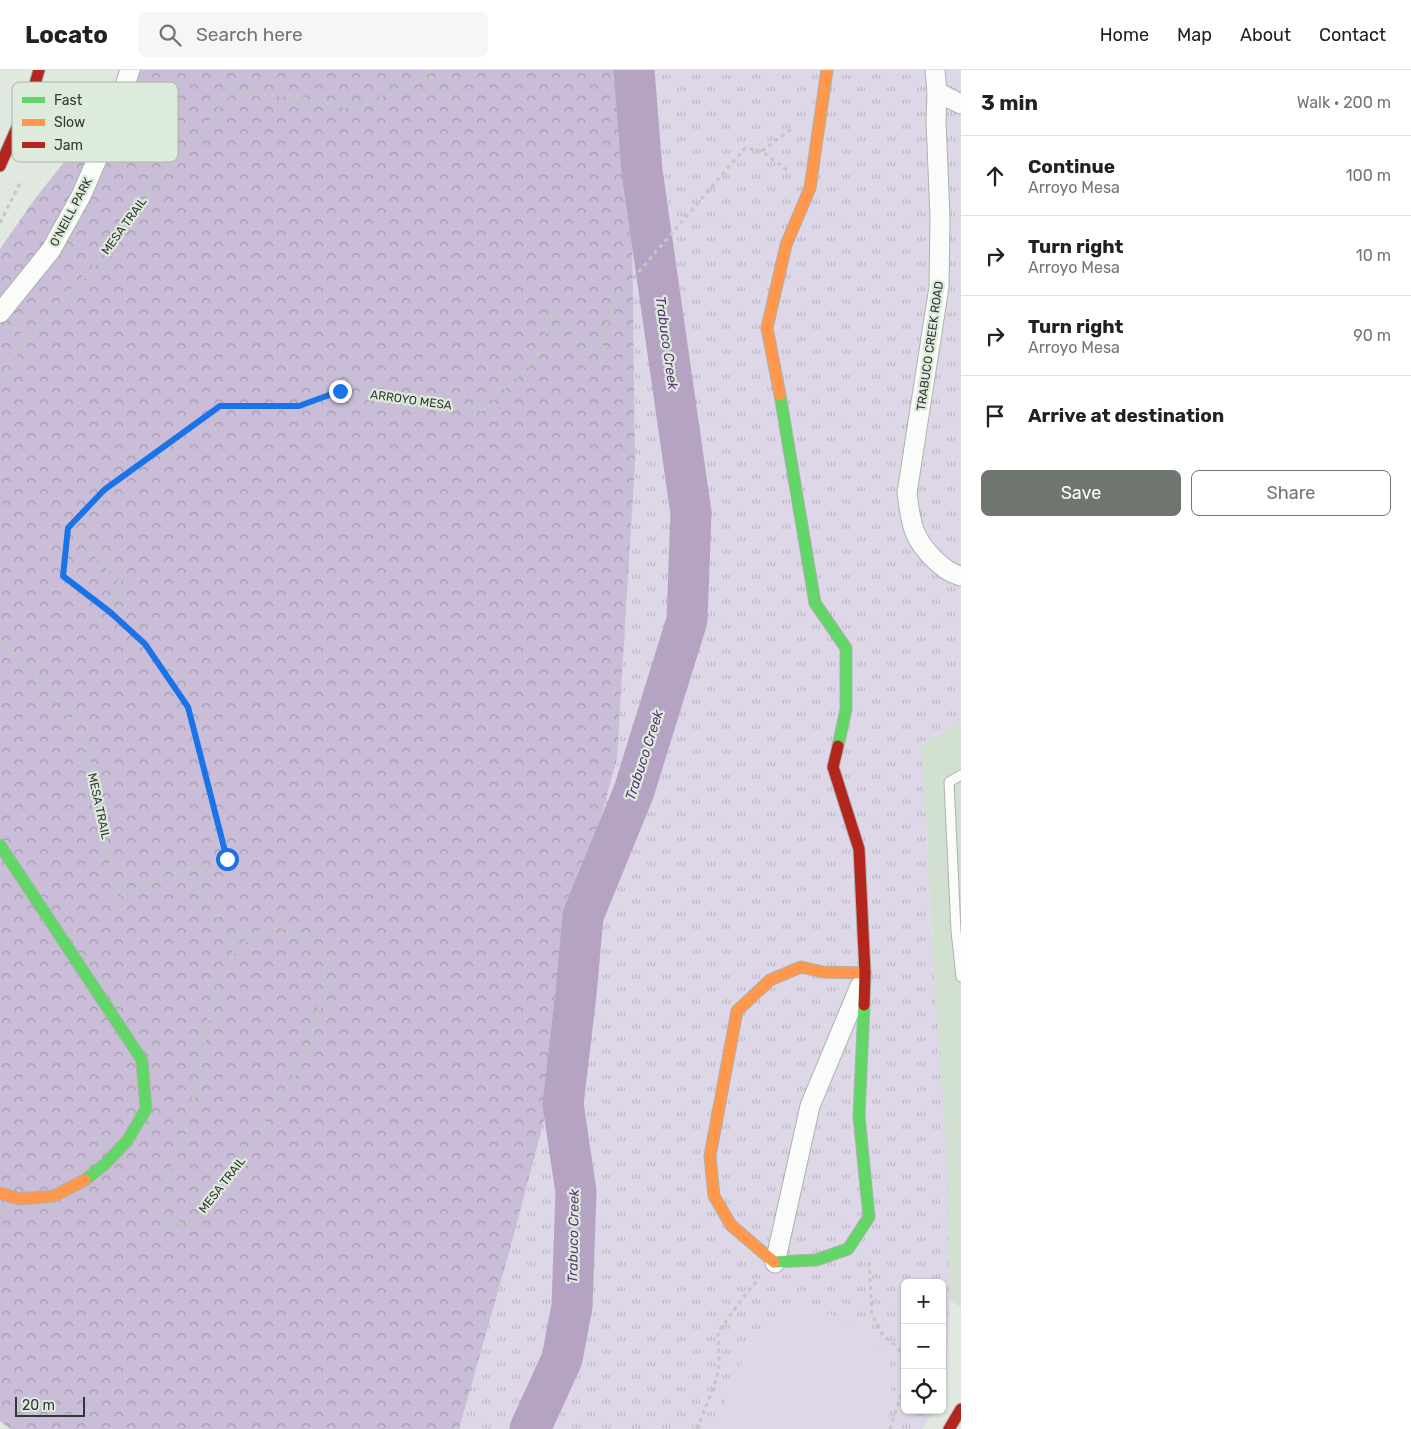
<!DOCTYPE html>
<html lang="en">
<head>
<meta charset="utf-8">
<style>
	body { margin:0; font-family:Rubik,sans-serif; background:#f6f6f6; color:#202124 }
	.controls { position:absolute; right:15px; bottom:15px; display:grid; overflow:hidden; border-radius:8px; box-shadow:0 1px 4px #0004 }
	.controls button { width:45px; height:45px; display:grid; place-items:center; padding:0; border:0; border-bottom:1px solid #e0e0e0; background:#fff; color:#202124; font:25px sans-serif }
	.scale { position:absolute; left:15px; bottom:12px; width:70px; box-sizing:border-box; padding-left:5px; border:2px solid #323832; border-top:0; font-size:14px; line-height:18px; white-space:nowrap; color:#323832; -webkit-text-stroke:4px #ddebdd; paint-order:stroke }
	.stop { position:absolute; width:15px; height:15px; margin:-11px; border:4px solid #1a73e8; border-radius:50%; background:#fff }
	.stop.end { background:#1a73e8; border-color:#fff; box-shadow:0 1px 5px #0008 }
	.list { margin:0; padding:0; list-style:none }
	h2 { display:flex; justify-content:space-between; align-items:center; height:65px; margin:0; padding:0 20px; font-size:21px }
	h2 small { font-size:16px; font-weight:400; color:#757577 }
	.list li { display:grid; grid-template-columns:32px 1fr auto; gap:15px; align-items:center; box-sizing:border-box; height:80px; padding:0 20px; border-top:1px solid #e0e0e0 }
	.list b { display:block; font-size:19px; white-space:nowrap }
	.list p { margin:0; font-size:16px; white-space:nowrap; color:#757577 }
	.list em { font-size:16px; font-style:normal; color:#757577 }
	.actions { display:flex; gap:10px; padding:15px 20px }
	.actions a { flex:1; padding:11px 0; border:1px solid #6f766f; border-radius:8px; text-align:center; font-size:18px; color:#6f766f }
	.actions .main { background:#6f766f; color:#fff }
	.icon { flex:none; width:28px; height:28px; fill:none; stroke:currentColor; stroke-width:2; stroke-linecap:round; stroke-linejoin:round }
	.map { position:relative; flex:none; width:961px; height:1359px; overflow:hidden }
	header { display:flex; align-items:center; gap:30px; box-sizing:border-box; height:70px; padding:0 25px; background:#fff; border-bottom:1px solid #e0e0e0 }
	header strong { font-size:24px }
	nav { display:flex; gap:28px; margin-inline-start:auto; font-size:18px }
	.search { width:350px; height:45px; background:#f6f6f6; display:flex; align-items:center; gap:12px; box-sizing:border-box; padding:0 18px; border-radius:8px; color:#757577; font-size:19px }
	main { display:flex }
	aside { flex:1; background:#fff }
	.map>svg:first-child { display:block }
	.built { fill:#d1e0d1 }
	.grass { fill:url(#grass-tufts) }
	.forest { fill:url(#forest-crowns) }
	.park { fill:#ded7e7 }
	.lines { fill:none; stroke-linecap:round; stroke-linejoin:round }
	.river { stroke:#b5a3c4; stroke-width:41 }
	.lane-casing { stroke:#acb2ac; stroke-width:11 }
	.street-casing { stroke:#acb2ac; stroke-width:21 }
	.fast-casing { stroke:#acb2ac; stroke-width:13 }
	.slow-casing { stroke:#acb2ac; stroke-width:13 }
	.jam-casing { stroke:#acb2ac; stroke-width:13 }
	.path { stroke:#c3c8c3; stroke-width:3; stroke-dasharray:4 4; stroke-linecap:butt }
	.lane { stroke:#fafcfa; stroke-width:9 }
	.street { stroke:#fafcfa; stroke-width:19 }
	.fast { stroke:#63d668; stroke-width:11 }
	.slow { stroke:#ff974d; stroke-width:11 }
	.jam { stroke:#b3261e; stroke-width:11 }
	.route { stroke:#1a73e8; stroke-width:6 }
	.labels { text-anchor:middle; stroke-width:4.5; stroke-linejoin:round; paint-order:stroke }
	.street-label { font-size:12px; fill:#323832; stroke:#ddebdd }
	.water-label { font-size:14px; font-style:italic; fill:#5d3677; stroke:#ddebdd }
	.key { fill:#ddebdd; stroke:#aab5aa; stroke-width:1 }
	.key-label { font-size:14px; fill:#323832 }
</style>
</head>
<body>
<header>
<strong>Locato</strong>
<div class="search"><svg class="icon" aria-label="search" viewBox="0 0 24 24"><circle cx="10" cy="10" r="6"/><path d="M15 15l6 6"/></svg>Search here</div>
<nav><a>Home</a><a>Map</a><a>About</a><a>Contact</a></nav>
</header>
<main>
<div class="map">
<svg width="961" height="1359" viewBox="0 0 961 1359">
	<defs>
		<pattern id="grass-tufts" width="24" height="20" patternUnits="userSpaceOnUse" patternTransform="scale(1.25)"><rect width="24" height="20" fill="#ded7e7"/><path d="M3 7l-1-3M5 7V3M7 7l1-3M15 17l-1-3M17 17v-4M19 17l1-3" fill="none" stroke="#bfb9c7"/></pattern>
		<pattern id="forest-crowns" width="20" height="18" patternUnits="userSpaceOnUse" patternTransform="scale(1.25)"><rect width="20" height="18" fill="#cabdd7"/><path d="M2 6a3 3 0 1 1 6 0M12 15a3 3 0 1 1 6 0" fill="none" stroke="#a59baf"/></pattern>
	</defs>
	<rect width="100%" height="100%" fill="#e0e8e0"/>
	<!-- built -->
	<path class="built" d="M 961,650 L 961,1237 L 949,1230 L 926,746 L 921,675 Z"/>
	<!-- grass -->
	<path class="grass" d="M 624,0 L 961,0 L 961,650 L 921,675 L 926,746 L 931,862 L 947,1089 L 949,1230 L 946,1320 L 942,1326 L 942,1213 L 905,1213 L 905,1340 L 934,1340 L 922,1359 L 459,1359 L 509,1183 L 555,1009 L 575,841 L 617,689 L 635,393 L 632,152 Z"/>
	<!-- forest -->
	<path class="forest" d="M 139,0 L 624,0 L 632,152 L 635,393 L 617,689 L 575,841 L 555,1009 L 509,1183 L 459,1359 L 10,1359 L 0,1351 L 0,179 L 34,130 L 126,14 Z"/>
	<!-- park -->
	<path class="park" d="M 818,1236 L 818,1244 L 830,1244 L 872,1269 L 889,1294 L 893,1336 L 882,1359 L 714,1359 L 748,1277 L 770,1256 L 793,1250 L 793,1240 Z"/>
	<g class="lines">
		<!-- river -->
		<path class="river" d="M 530,1359 L 562,1289 L 572,1236 L 576,1122 L 563,1034 L 576,924 L 583,846 L 634,721 L 687,550 L 691,443 L 642,101 L 634,0"/>
		<defs>
			<path id="lane" d="M 961,705 L 949,712 L 956,861 L 961,907"/>
			<g id="street">
				<path d="M 935,0 L 937,22 L 936,51 L 940,147 L 939,217 L 907,423 C 911,453 912,468 935,490 C 944,498 949,503 961,506"/>
				<path d="M 937,22 L 961,34"/>
				<path d="M 0,243 L 51,180 L 81,126 L 111,57 L 130,0"/>
				<path d="M 775,1193 L 810,1036 L 860,916"/>
			</g>
			<g id="fast">
				<path d="M 780,325 L 815,533 L 846,578 L 846,639 L 838,676"/>
				<path d="M 0,775 L 142,990 L 146,1039 L 127,1071 L 105,1094 L 85,1110"/>
				<path d="M 774,1192 L 816,1190 L 848,1179 L 869,1147 L 859,1046 L 864,935"/>
			</g>
			<g id="slow">
				<path d="M 780,325 L 767,258 L 786,175 L 810,118 L 827,0"/>
				<path d="M 0,1123 L 19,1129 L 54,1126 L 85,1110"/>
				<path d="M 774,1192 L 731,1155 L 714,1126 L 710,1086 L 737,941 L 770,910 L 801,897 L 823,902 L 865,903"/>
			</g>
			<g id="jam">
				<path d="M 0,96 L 33,21 L 39,0"/>
				<path d="M 838,676 L 833,697 L 859,779 L 865,903 L 864,935"/>
				<path d="M 949,1359 L 961,1339"/>
			</g>
		</defs>
		<!-- lane casing -->
		<use href="#lane" class="lane-casing"/>
		<!-- street casing -->
		<use href="#street" class="street-casing"/>
		<!-- fast casing -->
		<use href="#fast" class="fast-casing"/>
		<!-- slow casing -->
		<use href="#slow" class="slow-casing"/>
		<!-- jam casing -->
		<use href="#jam" class="jam-casing"/>
		<!-- path -->
		<g class="path">
			<path d="M 429,0 L 429,6"/>
			<path d="M 231,22 L 303,28 L 355,39 L 429,6 L 454,29"/>
			<path d="M 762,81 L 794,57"/>
			<path d="M 0,153 L 21,111"/>
			<path d="M 14,258 L 28,269"/>
			<path d="M 0,307 L 28,269 L 99,190 L 144,126 L 207,55 L 231,22 L 240,0"/>
			<path d="M 68,458 L 121,513 L 110,542"/>
			<path d="M 0,572 L 29,598 L 78,654 L 100,730 L 116,827 L 180,801 L 216,844 L 236,878"/>
			<path d="M 180,801 L 227,789 L 188,637 L 145,574 L 110,542 L 63,506 L 68,458 L 104,420 L 220,336 L 299,336 L 340,321 L 406,328 L 481,340 L 538,287 L 552,244 L 601,298 L 606,260 L 612,233 L 745,78 L 762,81 L 788,101"/>
			<path d="M 281,857 L 293,859 L 309,868 L 318,876 L 324,891 L 324,914 L 319,939 L 311,970 L 297,1000 L 281,1029 L 226,1112 L 198,1147 L 184,1154 L 169,1151 L 160,1140 L 159,1128 L 181,1077 L 190,1046 L 208,951 L 221,905 L 236,878 L 261,861 Z"/>
			<path d="M 869,1192 L 872,1245 L 882,1264 L 898,1278 L 905,1290"/>
			<path d="M 902,1286 L 905,1310"/>
			<path d="M 697,1359 L 717,1308 L 719,1288 L 718,1262 L 751,1217 L 759,1209"/>
			<path d="M 890,1359 L 905,1312"/>
		</g>
		<!-- lane -->
		<use href="#lane" class="lane"/>
		<!-- street -->
		<use href="#street" class="street"/>
		<!-- fast -->
		<use href="#fast" class="fast"/>
		<!-- slow -->
		<use href="#slow" class="slow"/>
		<!-- jam -->
		<use href="#jam" class="jam"/>
	</g>
	<g class="lines">
		<!-- route -->
		<path class="route" d="M 227,789 L 188,637 L 145,574 L 110,542 L 63,506 L 68,458 L 104,420 L 220,336 L 299,336 L 340,321"/>
	</g>
	<g class="labels">
		<!-- street labels -->
		<g class="street-label">
			<text transform="translate(71 142) rotate(-62)" y="4">O'NEILL PARK</text>
			<text transform="translate(124 156) rotate(-54)" y="4">MESA TRAIL</text>
			<text transform="translate(930 276) rotate(-82)" y="4">TRABUCO CREEK ROAD</text>
			<text transform="translate(411 330) rotate(8)" y="4">ARROYO MESA</text>
			<text transform="translate(99 736) rotate(78)" y="4">MESA TRAIL</text>
			<text transform="translate(222 1115) rotate(-52)" y="4">MESA TRAIL</text>
		</g>
		<!-- water labels -->
		<g class="water-label">
			<text transform="translate(667 273) rotate(82)" y="5">Trabuco Creek</text>
			<text transform="translate(644 685) rotate(-72)" y="5">Trabuco Creek</text>
			<text transform="translate(573 1166) rotate(-89)" y="5">Trabuco Creek</text>
		</g>
	</g>
	<!-- legend -->
	<rect x="12" y="12" width="166" height="80" rx="8" class="key"/>
	<rect x="22" y="27" width="23" height="6" fill="#63d668"/>
	<rect x="22" y="49" width="23" height="7" fill="#ff974d"/>
	<rect x="22" y="72" width="23" height="6" fill="#b3261e"/>
	<g class="key-label">
		<text x="54" y="35">Fast</text>
		<text x="54" y="57">Slow</text>
		<text x="54" y="80">Jam</text>
	</g>
</svg>
<div class="controls">
<button>+</button>
<button>−</button>
<button><svg class="icon" aria-label="locate" viewBox="0 0 24 24"><circle cx="12" cy="12" r="6"/><path d="M12 2v4M12 18v4M2 12h4M18 12h4"/></svg></button>
</div>
<div class="scale">20 m</div>
<div class="stop" style="left:227px;top:789px"></div>
<div class="stop end" style="left:340px;top:321px"></div>
</div>
<aside>
<h2>3 min<small>Walk · 200 m</small></h2>
<ul class="list">
<li><svg class="icon" aria-label="ahead" viewBox="0 0 24 24"><path d="M12 20V5M6 11l6-6 6 6"/></svg><div><b>Continue</b><p>Arroyo Mesa</p></div><em>100 m</em></li>
<li><svg class="icon" aria-label="right" viewBox="0 0 24 24"><path d="M7 20v-9h11M14 6l5 5-5 5"/></svg><div><b>Turn right</b><p>Arroyo Mesa</p></div><em>10 m</em></li>
<li><svg class="icon" aria-label="right" viewBox="0 0 24 24"><path d="M7 20v-9h11M14 6l5 5-5 5"/></svg><div><b>Turn right</b><p>Arroyo Mesa</p></div><em>90 m</em></li>
<li><svg class="icon" aria-label="arrive" viewBox="0 0 24 24"><path d="M6 21V4h12l-3 4 3 4H6"/></svg><div><b>Arrive at destination</b></div></li>
</ul>
<div class="actions"><a class="main">Save</a><a>Share</a></div>
</aside>
</main>
</body>
</html>
